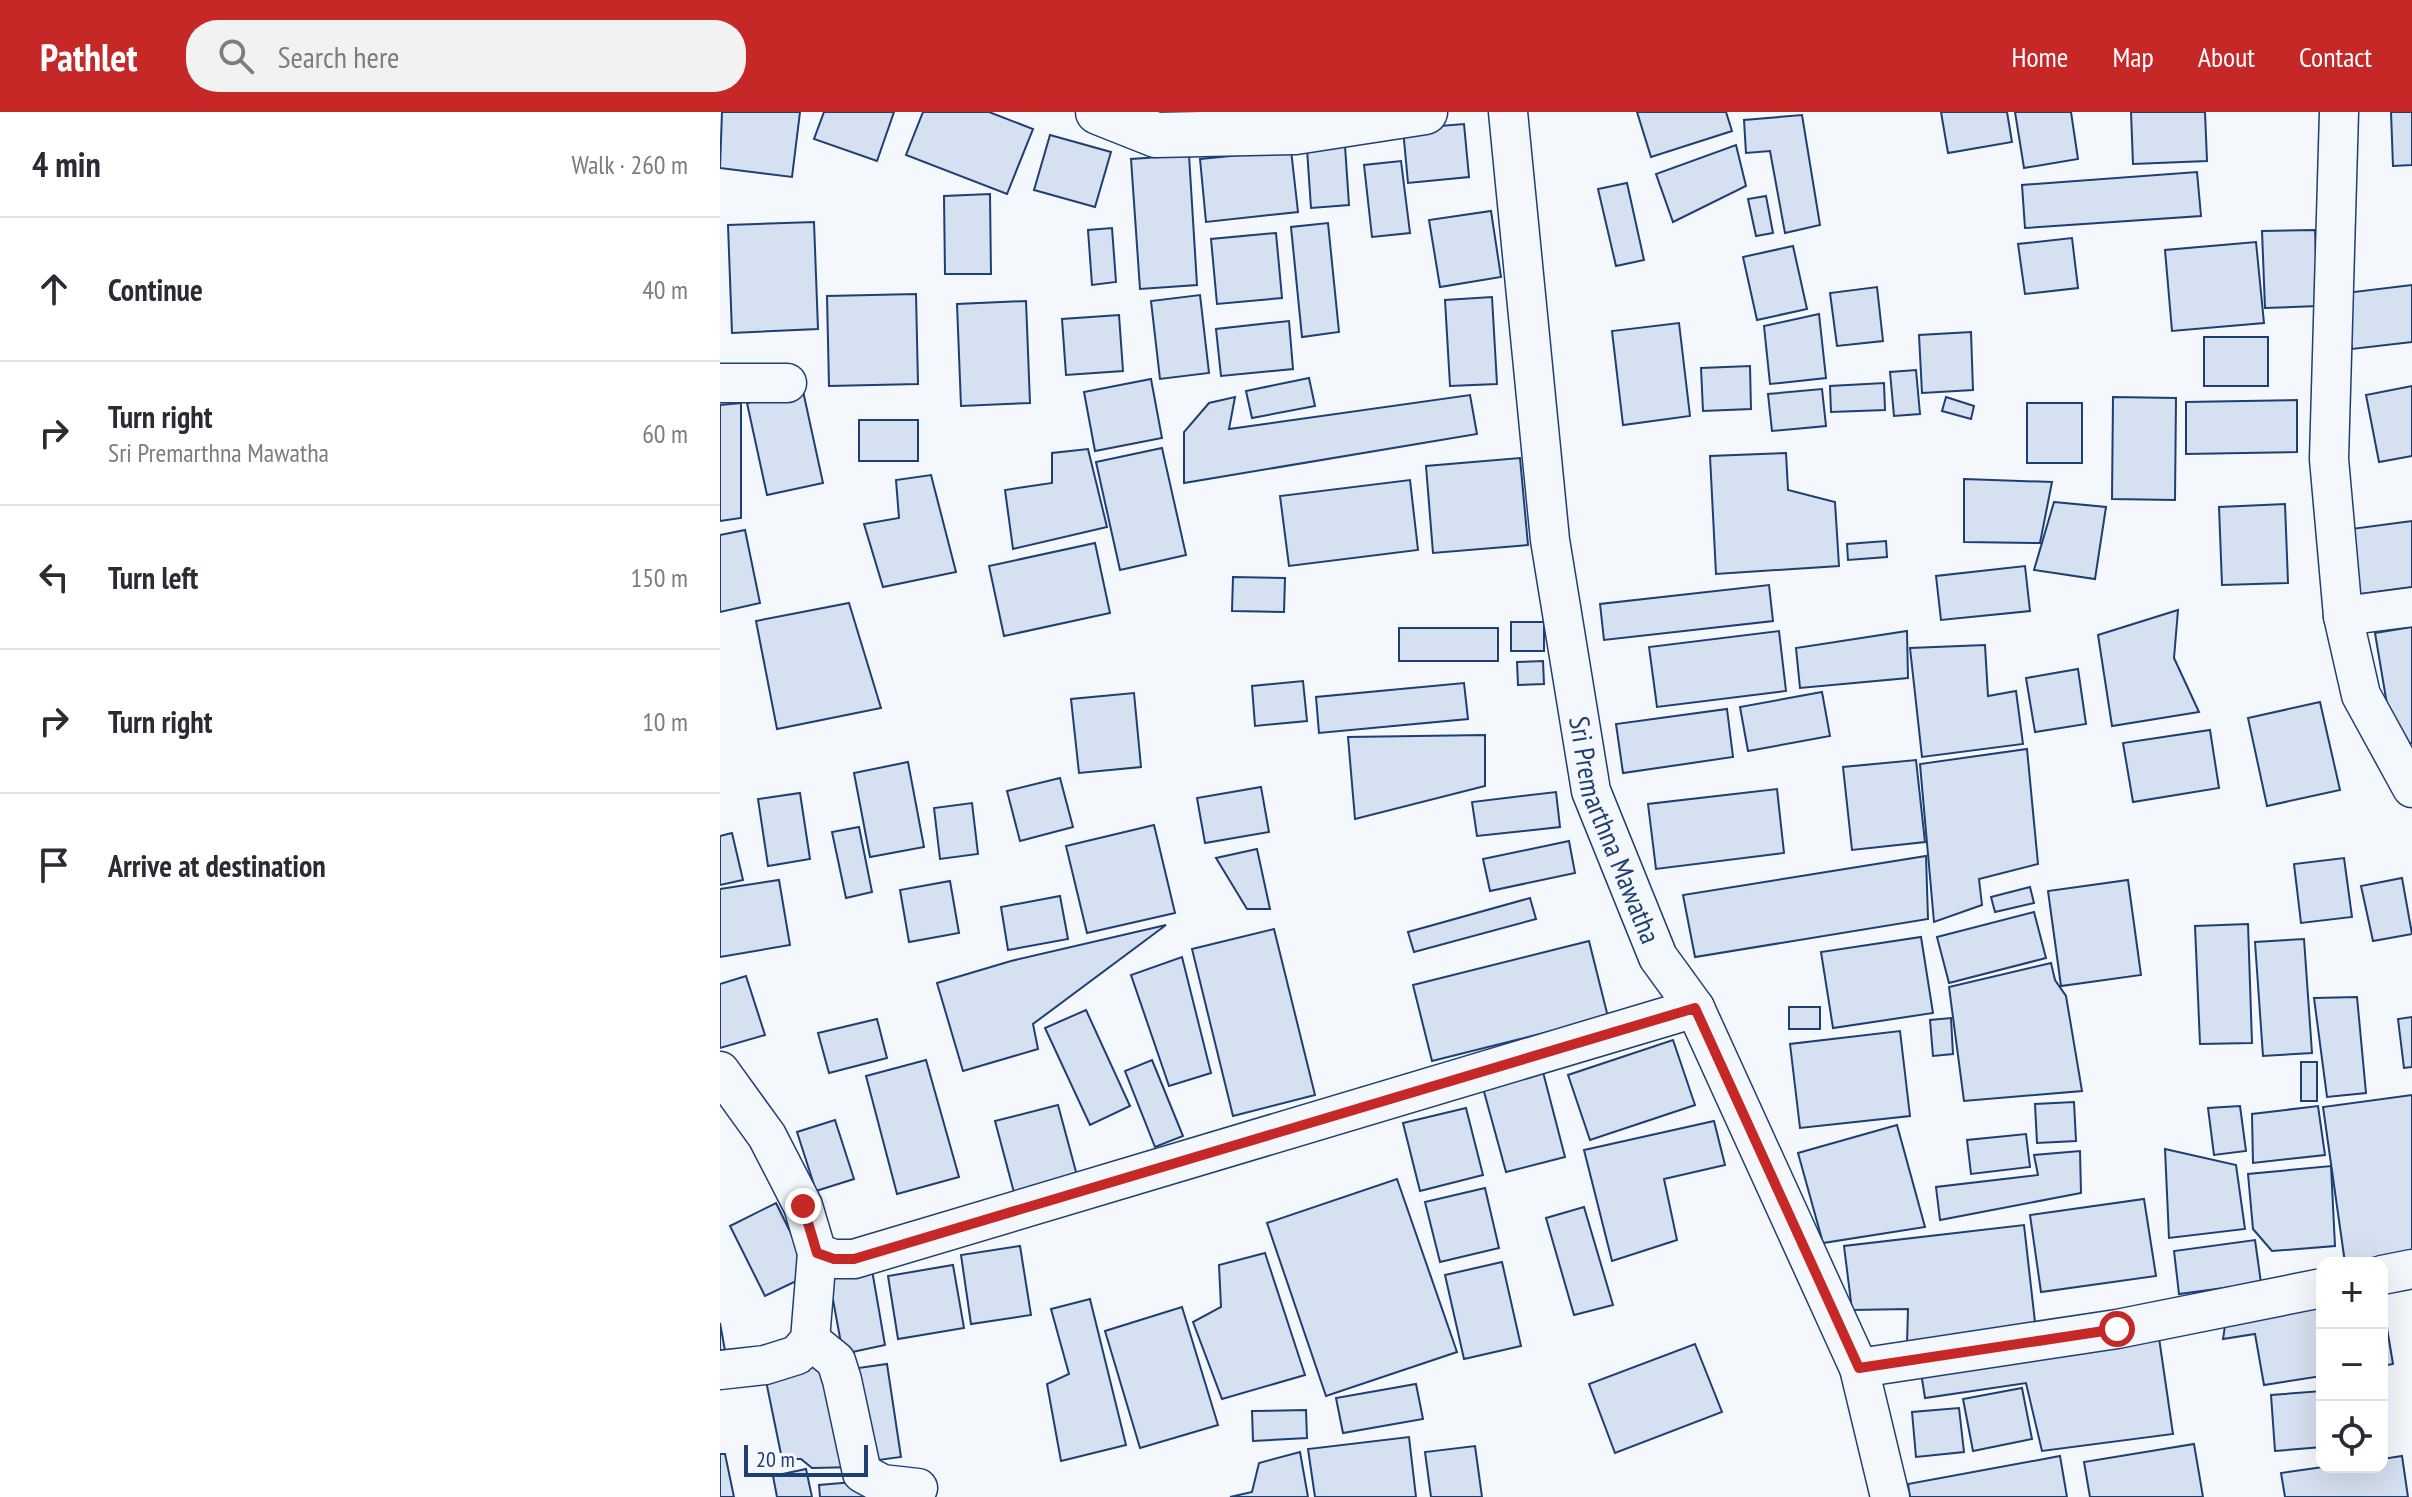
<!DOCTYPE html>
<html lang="en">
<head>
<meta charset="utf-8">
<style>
	body { margin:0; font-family:"PT Sans Narrow",sans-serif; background:#f2f2f3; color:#2b2b33 }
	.controls { position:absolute; right:24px; bottom:24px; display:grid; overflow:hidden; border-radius:16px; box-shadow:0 8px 32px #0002 }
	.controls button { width:72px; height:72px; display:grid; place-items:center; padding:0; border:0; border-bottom:2px solid #e1e1e2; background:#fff; color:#2b2b33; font:40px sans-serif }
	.scale { position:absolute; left:24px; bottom:20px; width:124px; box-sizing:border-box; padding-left:8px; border:4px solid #1d3f73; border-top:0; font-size:22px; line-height:28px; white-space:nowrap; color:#1d3f73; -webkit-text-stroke:6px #f4f7fb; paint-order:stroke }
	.stop { position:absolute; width:24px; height:24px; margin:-18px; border:6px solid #c62828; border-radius:50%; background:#fff }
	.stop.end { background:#c62828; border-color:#fff; box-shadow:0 2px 8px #0008 }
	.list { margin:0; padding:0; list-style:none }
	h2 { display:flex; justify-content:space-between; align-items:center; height:104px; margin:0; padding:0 32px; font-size:34px }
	h2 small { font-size:26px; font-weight:400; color:#7c7c81 }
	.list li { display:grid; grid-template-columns:52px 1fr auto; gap:24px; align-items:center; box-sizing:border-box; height:144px; padding:0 32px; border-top:2px solid #e1e1e2 }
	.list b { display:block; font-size:30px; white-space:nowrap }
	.list p { margin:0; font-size:26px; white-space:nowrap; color:#7c7c81 }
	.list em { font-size:26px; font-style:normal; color:#7c7c81 }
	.icon { flex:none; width:44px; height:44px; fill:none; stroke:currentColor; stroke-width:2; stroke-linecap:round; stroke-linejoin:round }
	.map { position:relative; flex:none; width:1692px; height:1385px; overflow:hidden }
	header { display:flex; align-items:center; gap:48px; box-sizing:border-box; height:112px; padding:0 40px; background:#c62828; color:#fff }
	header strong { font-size:38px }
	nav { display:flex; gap:44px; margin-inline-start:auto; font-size:28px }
	.search { width:560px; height:72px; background:#f2f2f3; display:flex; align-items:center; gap:20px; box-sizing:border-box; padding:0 28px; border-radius:32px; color:#7c7c81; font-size:30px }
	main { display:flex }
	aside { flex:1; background:#fff }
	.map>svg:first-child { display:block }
	.building { fill:#d5e0f0; stroke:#1d3f73; stroke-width:2 }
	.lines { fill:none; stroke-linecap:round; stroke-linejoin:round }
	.street-casing { stroke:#1d3f73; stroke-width:41 }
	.primary-casing { stroke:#1d3f73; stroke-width:47 }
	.street { stroke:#f4f7fb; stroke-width:38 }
	.primary { stroke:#f4f7fb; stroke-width:44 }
	.route { stroke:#c62828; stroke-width:10 }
	.labels { text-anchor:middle; stroke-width:6; stroke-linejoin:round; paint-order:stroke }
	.street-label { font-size:28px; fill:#1d3f73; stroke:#f4f7fb }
</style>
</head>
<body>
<header>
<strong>Pathlet</strong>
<div class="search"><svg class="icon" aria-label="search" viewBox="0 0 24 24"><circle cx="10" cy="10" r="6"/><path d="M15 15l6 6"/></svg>Search here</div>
<nav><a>Home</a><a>Map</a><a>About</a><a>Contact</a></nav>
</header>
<main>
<aside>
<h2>4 min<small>Walk · 260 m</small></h2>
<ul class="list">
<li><svg class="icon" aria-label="ahead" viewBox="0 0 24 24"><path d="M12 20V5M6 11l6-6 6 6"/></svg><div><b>Continue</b></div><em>40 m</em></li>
<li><svg class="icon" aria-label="right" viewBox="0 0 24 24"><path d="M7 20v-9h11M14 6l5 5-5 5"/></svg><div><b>Turn right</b><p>Sri Premarthna Mawatha</p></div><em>60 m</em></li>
<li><svg class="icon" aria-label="left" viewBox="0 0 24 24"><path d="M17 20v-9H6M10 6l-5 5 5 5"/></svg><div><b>Turn left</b></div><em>150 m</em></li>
<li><svg class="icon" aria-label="right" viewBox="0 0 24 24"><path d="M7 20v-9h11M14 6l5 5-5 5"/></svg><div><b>Turn right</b></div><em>10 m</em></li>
<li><svg class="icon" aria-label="arrive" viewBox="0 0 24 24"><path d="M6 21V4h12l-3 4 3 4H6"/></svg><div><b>Arrive at destination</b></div></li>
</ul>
</aside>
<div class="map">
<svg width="1692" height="1385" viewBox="0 0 1692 1385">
	<rect width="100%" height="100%" fill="#f4f7fb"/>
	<!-- building -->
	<g class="building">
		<path d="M 2,0 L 80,0 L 72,65 L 0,56 Z"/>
		<path d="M 104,0 L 174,0 L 157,49 L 94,27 Z"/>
		<path d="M 203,0 L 269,0 L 313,17 L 287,82 L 186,43 Z"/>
		<path d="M 917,0 L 1006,0 L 1012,19 L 931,45 Z"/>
		<path d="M 1221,0 L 1287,0 L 1292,30 L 1228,41 Z"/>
		<path d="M 1295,0 L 1351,0 L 1358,47 L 1304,56 Z"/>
		<path d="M 1411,0 L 1485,0 L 1487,49 L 1413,52 Z"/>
		<path d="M 1671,0 L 1692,0 L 1692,53 L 1673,54 Z"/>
		<path d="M 1082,3 L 1100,113 L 1065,121 L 1050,39 L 1026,41 L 1024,8 Z"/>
		<path d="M 744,12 L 749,65 L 688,71 L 683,17 Z"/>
		<path d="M 330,23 L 391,40 L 375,95 L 314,78 Z"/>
		<path d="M 1016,33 L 1026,74 L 953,110 L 936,62 Z"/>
		<path d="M 625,34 L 629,93 L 591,96 L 587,37 Z"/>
		<path d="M 571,38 L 578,100 L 486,110 L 480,47 Z"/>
		<path d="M 469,43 L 477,173 L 420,177 L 411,47 Z"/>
		<path d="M 681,49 L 690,121 L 652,125 L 644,53 Z"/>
		<path d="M 1477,60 L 1481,104 L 1305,116 L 1302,73 Z"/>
		<path d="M 907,71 L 924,148 L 896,154 L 878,77 Z"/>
		<path d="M 270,82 L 271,162 L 225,162 L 224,84 Z"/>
		<path d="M 1046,84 L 1053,121 L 1036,124 L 1028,87 Z"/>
		<path d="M 771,99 L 781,165 L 720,175 L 709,108 Z"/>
		<path d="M 94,110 L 98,217 L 12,221 L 8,113 Z"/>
		<path d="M 608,111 L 619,220 L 582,225 L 571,115 Z"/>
		<path d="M 392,116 L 396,170 L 372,173 L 368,118 Z"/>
		<path d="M 1595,118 L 1598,194 L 1545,196 L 1542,119 Z"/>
		<path d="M 556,121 L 562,186 L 497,192 L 491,127 Z"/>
		<path d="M 1352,126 L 1358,176 L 1305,182 L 1298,132 Z"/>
		<path d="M 1536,130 L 1544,211 L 1452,219 L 1445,138 Z"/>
		<path d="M 1073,134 L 1087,197 L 1037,208 L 1023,145 Z"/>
		<path d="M 1692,173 L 1692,230 L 1632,237 L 1625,181 Z"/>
		<path d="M 1157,175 L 1163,229 L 1117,234 L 1110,181 Z"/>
		<path d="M 196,182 L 198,272 L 109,274 L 107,184 Z"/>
		<path d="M 480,183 L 489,261 L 440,267 L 431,189 Z"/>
		<path d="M 772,185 L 777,272 L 730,274 L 725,188 Z"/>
		<path d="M 306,189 L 310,291 L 241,294 L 237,192 Z"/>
		<path d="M 1099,202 L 1106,266 L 1050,272 L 1044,214 Z"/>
		<path d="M 399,203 L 403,259 L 346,263 L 342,207 Z"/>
		<path d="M 569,209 L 573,257 L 501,264 L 496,217 Z"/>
		<path d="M 959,211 L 970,304 L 903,313 L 892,219 Z"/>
		<path d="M 1251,220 L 1253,278 L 1202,281 L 1199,223 Z"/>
		<rect x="1484" y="225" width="64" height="49"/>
		<path d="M 1030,254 L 1031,297 L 983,299 L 981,256 Z"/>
		<path d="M 1196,258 L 1200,302 L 1174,304 L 1170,260 Z"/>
		<path d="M 589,266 L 595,294 L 532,306 L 526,279 Z"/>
		<path d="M 431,267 L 442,326 L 375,339 L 364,280 Z"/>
		<path d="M 1164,271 L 1165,298 L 1111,300 L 1110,274 Z"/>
		<path d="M 1692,274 L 1692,344 L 1659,350 L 1646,283 Z"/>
		<path d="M 1102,277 L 1106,314 L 1052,319 L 1048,282 Z"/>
		<path d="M 83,279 L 103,371 L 47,383 L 27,291 Z"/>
		<path d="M 750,283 L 757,322 L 464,371 L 464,320 L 489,291 L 515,285 L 509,317 Z"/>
		<path d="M 1226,285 L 1254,294 L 1251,307 L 1222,299 Z"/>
		<path d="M 1393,285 L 1456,286 L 1455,388 L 1392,387 Z"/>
		<path d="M 1577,288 L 1577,340 L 1466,342 L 1466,290 Z"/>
		<path d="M 21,291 L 21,406 L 0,409 L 0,293 Z"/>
		<rect x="1307" y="291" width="55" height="60"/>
		<rect x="139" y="308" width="59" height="41"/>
		<path d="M 442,336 L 466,443 L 400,458 L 376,350 Z"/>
		<path d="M 368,337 L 387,415 L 293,437 L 285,378 L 332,371 L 332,341 Z"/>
		<path d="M 1066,341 L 1068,378 L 1115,390 L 1119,454 L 996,462 L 990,344 Z"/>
		<path d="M 800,346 L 808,433 L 713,441 L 706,354 Z"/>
		<path d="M 211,363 L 236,460 L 163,475 L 144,412 L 179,406 L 176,368 Z"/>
		<path d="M 1244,367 L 1332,370 L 1320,431 L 1244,430 Z"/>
		<path d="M 690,368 L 698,438 L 569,454 L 560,384 Z"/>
		<path d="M 1334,390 L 1386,395 L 1375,467 L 1314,458 Z"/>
		<path d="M 1565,392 L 1568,471 L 1502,473 L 1499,395 Z"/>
		<path d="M 1692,409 L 1692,475 L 1640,482 L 1631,417 Z"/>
		<path d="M 25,418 L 40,491 L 0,500 L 0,423 Z"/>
		<path d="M 1166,429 L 1167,445 L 1128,448 L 1127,432 Z"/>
		<path d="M 375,431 L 390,501 L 284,524 L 269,454 Z"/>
		<path d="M 1305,454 L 1310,499 L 1221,508 L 1216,464 Z"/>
		<path d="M 513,465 L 565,466 L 564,500 L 512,499 Z"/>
		<path d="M 1049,473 L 1053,509 L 884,528 L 880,492 Z"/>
		<path d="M 129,491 L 161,596 L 57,617 L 36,509 Z"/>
		<path d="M 1458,498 L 1454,546 L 1479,600 L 1392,614 L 1378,523 Z"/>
		<rect x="791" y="510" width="33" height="29"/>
		<path d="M 1692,515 L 1692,631 L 1674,634 L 1655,521 Z"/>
		<rect x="679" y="516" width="99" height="33"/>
		<path d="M 1059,519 L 1066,579 L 937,595 L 929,535 Z"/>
		<path d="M 1187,519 L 1188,566 L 1080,576 L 1076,536 Z"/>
		<path d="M 1265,533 L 1268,584 L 1296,579 L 1303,632 L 1202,645 L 1190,536 Z"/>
		<path d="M 823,549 L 824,572 L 798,573 L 797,550 Z"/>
		<path d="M 1358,557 L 1366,612 L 1315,620 L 1306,566 Z"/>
		<path d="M 583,569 L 587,609 L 535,614 L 532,574 Z"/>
		<path d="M 744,571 L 748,607 L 599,621 L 596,585 Z"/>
		<path d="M 1102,580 L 1110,624 L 1028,639 L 1020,595 Z"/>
		<path d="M 414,581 L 421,655 L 359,661 L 351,587 Z"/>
		<path d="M 1600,590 L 1620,678 L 1547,694 L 1528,606 Z"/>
		<path d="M 1007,597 L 1013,645 L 903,661 L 896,612 Z"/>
		<path d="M 1490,618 L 1499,676 L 1413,690 L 1403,631 Z"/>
		<path d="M 765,623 L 765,674 L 635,707 L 628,625 Z"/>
		<path d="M 1307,637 L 1318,752 L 1259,767 L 1262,793 L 1214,810 L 1200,652 Z"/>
		<path d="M 1196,648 L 1205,730 L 1132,738 L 1123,655 Z"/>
		<path d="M 188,650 L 204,735 L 150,745 L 134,661 Z"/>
		<path d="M 340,666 L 353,715 L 300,729 L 287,679 Z"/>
		<path d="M 541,675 L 549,720 L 485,731 L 477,686 Z"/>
		<path d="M 1057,677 L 1064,741 L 936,757 L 928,692 Z"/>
		<path d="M 836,680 L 840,715 L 757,724 L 752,690 Z"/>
		<path d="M 80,681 L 90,747 L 48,754 L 38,687 Z"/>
		<path d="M 252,691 L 258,742 L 220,747 L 214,696 Z"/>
		<path d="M 434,713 L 455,801 L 367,821 L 346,734 Z"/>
		<path d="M 139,715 L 152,780 L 126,786 L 112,720 Z"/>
		<path d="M 12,721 L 23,768 L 0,773 L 0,724 Z"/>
		<path d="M 849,729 L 855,761 L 770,779 L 763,747 Z"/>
		<path d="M 537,737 L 550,797 L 527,797 L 496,746 Z"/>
		<path d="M 1206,744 L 1208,807 L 975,845 L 963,783 Z"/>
		<path d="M 1624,746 L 1632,805 L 1581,811 L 1574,752 Z"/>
		<path d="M 1682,766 L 1692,822 L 1653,829 L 1641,774 Z"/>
		<path d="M 59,768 L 70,833 L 0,845 L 0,777 Z"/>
		<path d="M 1408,768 L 1421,863 L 1341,874 L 1328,779 Z"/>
		<path d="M 230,769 L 239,821 L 189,830 L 180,778 Z"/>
		<path d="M 1310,775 L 1314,791 L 1275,800 L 1271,785 Z"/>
		<path d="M 340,784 L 348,827 L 288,838 L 281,795 Z"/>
		<path d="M 810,786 L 816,807 L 694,840 L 688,820 Z"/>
		<path d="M 1314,800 L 1326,846 L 1229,871 L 1217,825 Z"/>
		<path d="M 1528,812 L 1532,931 L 1480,932 L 1475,814 Z"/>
		<path d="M 446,813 L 313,912 L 318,937 L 243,959 L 217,871 L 291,849 Z"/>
		<path d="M 554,817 L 595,983 L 513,1004 L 472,837 Z"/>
		<path d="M 1201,825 L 1213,901 L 1113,916 L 1101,840 Z"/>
		<path d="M 1584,827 L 1592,941 L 1543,944 L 1535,830 Z"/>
		<path d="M 869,829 L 888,905 L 712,949 L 693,873 Z"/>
		<path d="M 462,845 L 491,961 L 449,974 L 411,863 Z"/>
		<path d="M 1331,851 L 1335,868 L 1346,884 L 1362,979 L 1244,989 L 1229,875 Z"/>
		<path d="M 26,864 L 45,923 L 0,936 L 0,872 Z"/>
		<path d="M 1637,885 L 1646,981 L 1607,985 L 1594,886 Z"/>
		<rect x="1069" y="895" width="31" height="22"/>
		<path d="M 366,898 L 410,994 L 370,1013 L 325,916 Z"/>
		<path d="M 1692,905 L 1692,955 L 1684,956 L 1678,907 Z"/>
		<path d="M 1231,906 L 1233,942 L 1213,944 L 1210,908 Z"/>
		<path d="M 157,907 L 167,946 L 109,961 L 98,921 Z"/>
		<path d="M 1180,919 L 1190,1004 L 1080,1016 L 1070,932 Z"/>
		<path d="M 953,928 L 975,993 L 870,1028 L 848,963 Z"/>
		<path d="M 206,948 L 239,1065 L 177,1082 L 146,964 Z"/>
		<path d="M 432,948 L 463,1024 L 435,1035 L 405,959 Z"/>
		<rect x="1581" y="950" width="16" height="39"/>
		<path d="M 823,960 L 845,1045 L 786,1060 L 763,976 Z"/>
		<path d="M 1692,983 L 1692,1146 L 1662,1151 L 1625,1151 L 1603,995 Z"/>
		<path d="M 1354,990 L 1356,1029 L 1317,1031 L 1315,992 Z"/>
		<path d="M 338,993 L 359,1071 L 296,1088 L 275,1009 Z"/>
		<path d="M 1520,994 L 1526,1039 L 1494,1043 L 1488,996 Z"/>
		<path d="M 1598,994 L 1605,1043 L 1533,1051 L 1532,1002 Z"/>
		<path d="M 746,996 L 763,1063 L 700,1079 L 683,1011 Z"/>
		<path d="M 115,1008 L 134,1067 L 96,1079 L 77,1020 Z"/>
		<path d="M 994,1009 L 1005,1053 L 944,1067 L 957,1128 L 892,1149 L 864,1038 Z"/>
		<path d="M 1177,1013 L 1205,1115 L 1103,1131 L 1078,1041 Z"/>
		<path d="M 1306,1022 L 1310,1055 L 1251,1062 L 1247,1028 Z"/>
		<path d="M 1445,1037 L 1516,1053 L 1525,1117 L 1449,1126 Z"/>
		<path d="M 1360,1039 L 1361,1081 L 1220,1108 L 1216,1075 L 1318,1063 L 1314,1043 Z"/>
		<path d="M 1611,1054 L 1615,1134 L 1552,1139 L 1533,1117 L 1528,1062 Z"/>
		<path d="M 677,1067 L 737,1240 L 606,1284 L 547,1111 Z"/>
		<path d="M 765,1076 L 779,1136 L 720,1150 L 705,1090 Z"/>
		<path d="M 1424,1087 L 1436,1164 L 1321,1180 L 1310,1103 Z"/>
		<path d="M 56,1091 L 91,1162 L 45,1184 L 10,1114 Z"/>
		<path d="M 864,1095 L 893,1193 L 854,1203 L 826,1106 Z"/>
		<path d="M 1304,1113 L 1316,1219 L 1187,1232 L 1188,1197 L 1132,1198 L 1124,1134 Z"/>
		<path d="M 1535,1128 L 1541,1171 L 1459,1182 L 1454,1139 Z"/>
		<path d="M 300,1134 L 311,1203 L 251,1212 L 241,1143 Z"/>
		<path d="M 545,1141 L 585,1263 L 502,1287 L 473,1210 L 501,1195 L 499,1153 Z"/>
		<path d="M 782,1150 L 801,1234 L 744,1247 L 725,1163 Z"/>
		<path d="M 233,1153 L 244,1216 L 178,1227 L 168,1164 Z"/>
		<path d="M 152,1158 L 165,1233 L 123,1242 L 109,1166 Z"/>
		<path d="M 1662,1186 L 1673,1252 L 1662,1254 Z"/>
		<path d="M 370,1187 L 406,1333 L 341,1349 L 327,1272 L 349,1262 L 331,1197 Z"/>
		<path d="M 1602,1191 L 1602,1264 L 1544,1273 L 1535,1222 L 1503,1227 L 1506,1207 Z"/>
		<path d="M 462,1195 L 498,1313 L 420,1336 L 385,1219 Z"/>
		<path d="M 0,1211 L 6,1244 L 0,1245 Z"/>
		<path d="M 1438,1219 L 1453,1322 L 1322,1339 L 1306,1271 L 1205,1286 L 1200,1254 Z"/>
		<path d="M 975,1232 L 1002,1300 L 895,1341 L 869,1272 Z"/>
		<path d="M 109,1251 L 138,1355 L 92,1356 L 81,1347 L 62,1347 L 45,1264 Z"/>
		<path d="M 167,1252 L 181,1345 L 144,1350 L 131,1257 Z"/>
		<path d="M 696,1272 L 703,1307 L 623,1321 L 616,1286 Z"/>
		<path d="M 1302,1276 L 1312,1327 L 1253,1339 L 1243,1287 Z"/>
		<path d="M 1602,1279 L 1602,1335 L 1555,1339 L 1551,1283 Z"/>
		<path d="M 1239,1296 L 1244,1340 L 1196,1345 L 1192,1300 Z"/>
		<path d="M 586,1298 L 587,1326 L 533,1329 L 532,1299 Z"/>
		<path d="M 689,1325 L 696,1385 L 595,1385 L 588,1337 Z"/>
		<path d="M 1474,1332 L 1483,1385 L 1370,1385 L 1364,1350 Z"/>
		<path d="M 755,1334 L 762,1385 L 711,1385 L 705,1340 Z"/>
		<path d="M 580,1340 L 588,1385 L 510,1385 L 532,1380 L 539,1351 Z"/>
		<path d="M 0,1342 L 5,1342 L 14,1385 L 0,1385 Z"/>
		<path d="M 1340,1344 L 1347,1385 L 1190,1385 L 1188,1372 Z"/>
		<path d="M 1682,1344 L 1688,1385 L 1565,1385 L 1561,1361 L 1603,1355 L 1662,1355 L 1662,1347 Z"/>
		<path d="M 86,1357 L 92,1385 L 57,1385 L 53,1364 Z"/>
		<path d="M 145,1369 L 147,1385 L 100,1385 L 99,1373 Z"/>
	</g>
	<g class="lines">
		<defs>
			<g id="street">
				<path id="s1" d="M 788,0 L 830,428 L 871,679 L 938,845 L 975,896 L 1139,1256 L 1170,1385"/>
				<path d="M 1619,0 L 1609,347 L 1623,504 L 1641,583 L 1692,676"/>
				<path d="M 0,271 L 67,271"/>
				<path d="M 1623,504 L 1692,495"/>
				<path d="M 0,959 L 47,1024 L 83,1094 L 97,1141 L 90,1228 L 77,1243 L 45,1253 L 0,1258"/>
				<path d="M 97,1141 L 114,1147 L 134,1147 L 975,896"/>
				<path d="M 1662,1163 L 1692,1157"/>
				<path d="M 90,1228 L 116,1249 L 122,1268 L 142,1361 L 162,1372 L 198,1376"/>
				<path d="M 1139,1256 L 1397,1217 L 1602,1176"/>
			</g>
			<path id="primary" d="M 378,0 L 436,23 L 575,20 L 705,0"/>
		</defs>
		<!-- street casing -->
		<use href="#street" class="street-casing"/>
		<!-- primary casing -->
		<use href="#primary" class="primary-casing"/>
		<!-- street -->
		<use href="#street" class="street"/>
		<!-- primary -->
		<use href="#primary" class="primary"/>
	</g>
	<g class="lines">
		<!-- route -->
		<path class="route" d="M 83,1094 L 97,1141 L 114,1147 L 134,1147 L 975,896 L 1139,1256 L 1397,1217"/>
	</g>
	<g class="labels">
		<!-- street labels -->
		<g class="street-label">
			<text dy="10" stroke="none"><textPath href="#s1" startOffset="728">Sri Premarthna Mawatha</textPath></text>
		</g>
	</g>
</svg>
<div class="controls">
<button>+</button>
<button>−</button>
<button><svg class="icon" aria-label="locate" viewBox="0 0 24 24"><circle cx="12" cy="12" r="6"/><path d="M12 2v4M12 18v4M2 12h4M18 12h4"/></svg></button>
</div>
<div class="scale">20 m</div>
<div class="stop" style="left:1397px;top:1217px"></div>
<div class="stop end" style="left:83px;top:1094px"></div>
</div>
</main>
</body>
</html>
